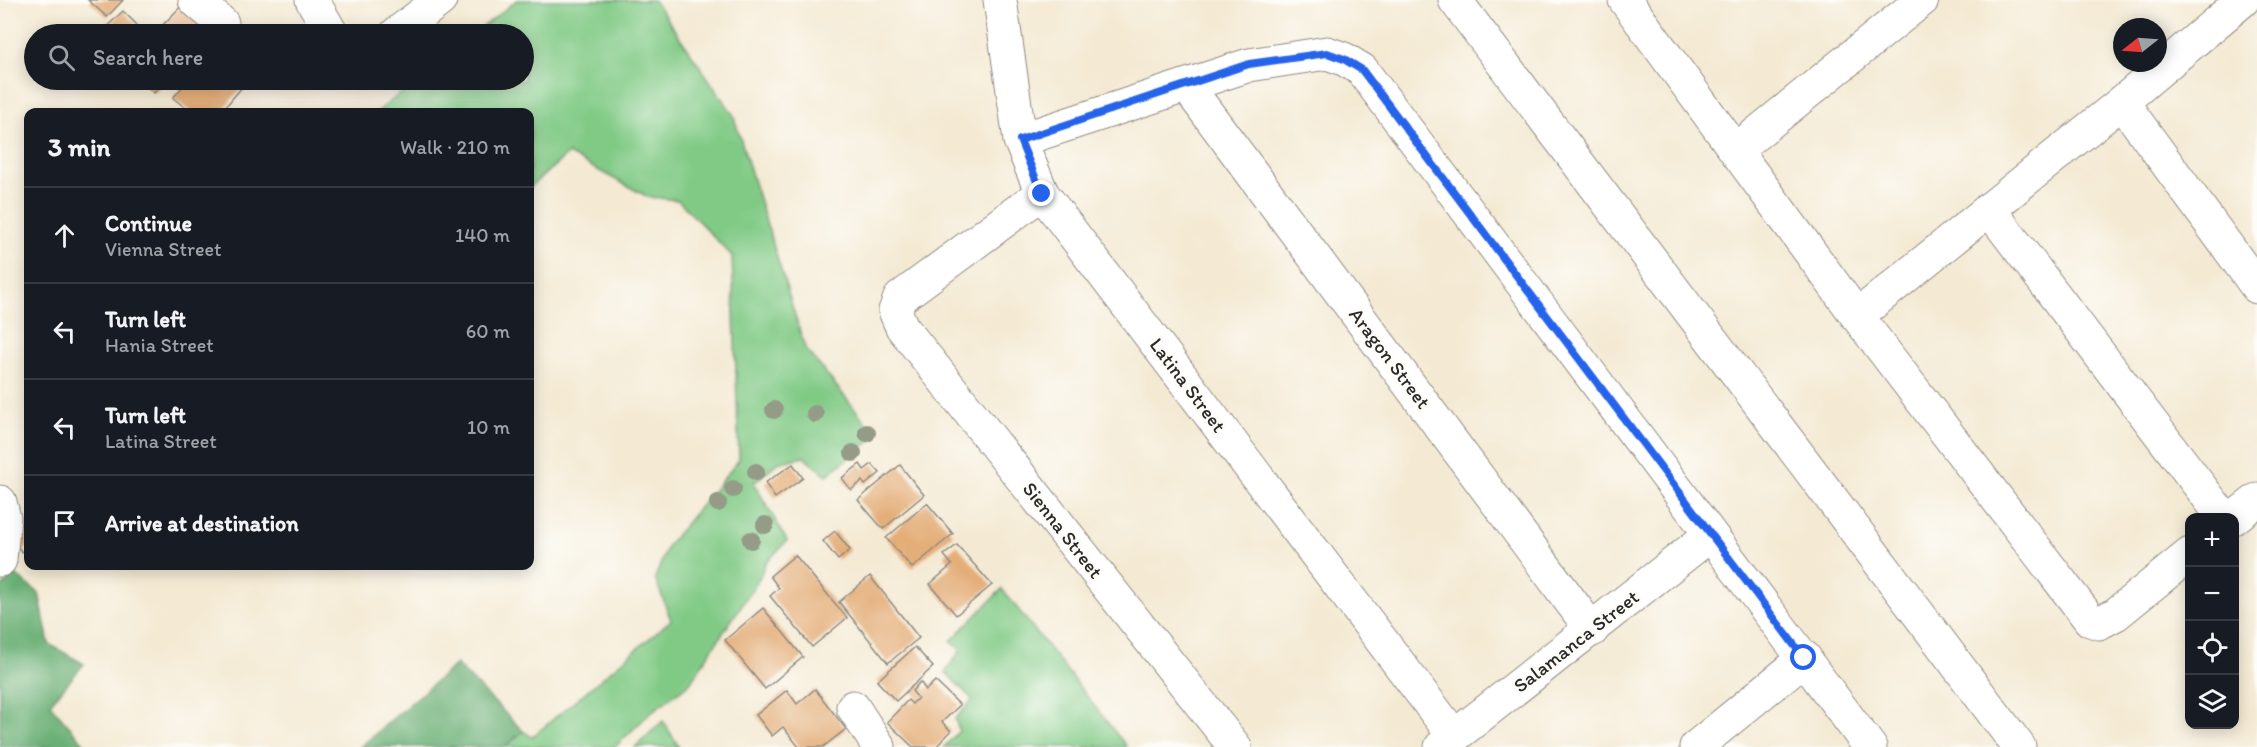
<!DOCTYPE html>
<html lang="en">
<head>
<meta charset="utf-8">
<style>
	body { margin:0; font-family:Itim,sans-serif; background:#242831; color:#f1f3f6 }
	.controls { position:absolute; right:18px; bottom:18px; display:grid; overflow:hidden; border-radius:12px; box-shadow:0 3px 15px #0003 }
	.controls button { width:54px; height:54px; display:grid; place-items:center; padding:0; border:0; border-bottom:2px solid #363941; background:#171b24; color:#f1f3f6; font:30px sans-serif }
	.compass { position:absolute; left:2113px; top:18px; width:54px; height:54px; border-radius:50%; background:#171b24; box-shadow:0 3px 15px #0003; rotate:253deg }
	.stop { position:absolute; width:18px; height:18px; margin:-14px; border:4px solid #2563eb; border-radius:50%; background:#fff }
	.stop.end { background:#2563eb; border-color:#fff; box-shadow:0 2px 6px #0008 }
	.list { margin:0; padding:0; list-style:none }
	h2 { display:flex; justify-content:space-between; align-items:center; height:78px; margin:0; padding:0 24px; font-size:26px }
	h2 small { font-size:20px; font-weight:400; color:#9ea1a6 }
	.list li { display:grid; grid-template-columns:39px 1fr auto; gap:18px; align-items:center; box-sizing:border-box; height:96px; padding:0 24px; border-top:2px solid #363941 }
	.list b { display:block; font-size:22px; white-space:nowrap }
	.list p { margin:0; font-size:20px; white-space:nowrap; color:#9ea1a6 }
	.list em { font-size:20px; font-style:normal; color:#9ea1a6 }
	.icon { flex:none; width:33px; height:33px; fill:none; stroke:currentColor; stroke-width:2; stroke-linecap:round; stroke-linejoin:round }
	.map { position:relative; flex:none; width:2257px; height:747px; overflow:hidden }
	.search { position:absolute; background:#171b24; box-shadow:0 3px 15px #0003; left:24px; top:24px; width:510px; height:66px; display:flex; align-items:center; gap:15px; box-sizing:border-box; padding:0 21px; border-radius:33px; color:#9ea1a6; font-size:22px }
	.panel { position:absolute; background:#171b24; box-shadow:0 3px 15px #0003; left:24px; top:108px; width:510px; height:462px; border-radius:12px }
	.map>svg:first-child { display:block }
	.green { fill:#81ca86; stroke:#567a58; stroke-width:1.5 }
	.forest { fill:#68ae73; stroke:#4a6c4f; stroke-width:1.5 }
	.building { fill:#e4ae79 }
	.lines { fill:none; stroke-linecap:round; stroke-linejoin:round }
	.street-casing { stroke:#908a80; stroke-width:35 }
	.street { stroke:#fff; stroke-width:33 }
	.tree { fill:#949b86 }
	.route { stroke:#2563eb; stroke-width:8 }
	.labels { text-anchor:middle; stroke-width:6; stroke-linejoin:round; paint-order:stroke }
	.street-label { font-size:20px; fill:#2b2b2b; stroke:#fdfcf7 }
</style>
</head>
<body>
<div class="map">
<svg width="2257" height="747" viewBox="0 0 2257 747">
	<rect width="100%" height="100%" fill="#fdfcf7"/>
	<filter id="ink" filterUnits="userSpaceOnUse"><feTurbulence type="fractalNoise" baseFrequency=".0167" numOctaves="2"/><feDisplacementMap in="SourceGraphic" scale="12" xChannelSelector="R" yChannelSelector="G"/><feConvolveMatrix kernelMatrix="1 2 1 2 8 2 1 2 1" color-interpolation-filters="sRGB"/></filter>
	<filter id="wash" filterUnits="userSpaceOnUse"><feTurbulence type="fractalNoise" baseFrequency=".008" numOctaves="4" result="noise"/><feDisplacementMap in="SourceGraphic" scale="24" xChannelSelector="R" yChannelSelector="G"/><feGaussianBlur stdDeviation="1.35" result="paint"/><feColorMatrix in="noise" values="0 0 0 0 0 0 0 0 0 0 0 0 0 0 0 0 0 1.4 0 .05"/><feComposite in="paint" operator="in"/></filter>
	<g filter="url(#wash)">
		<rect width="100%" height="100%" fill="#f4ead4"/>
		<!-- green -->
		<g class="green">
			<path d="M 517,0 L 654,0 L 733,114 L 805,348 L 877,436 L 827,475 L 804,457 L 777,463 L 754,483 L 787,541 L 765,564 L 759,579 L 689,684 L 650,713 L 615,747 L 505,747 L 523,731 L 532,737 L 671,620 L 655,578 L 668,545 L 739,460 L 732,256 L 678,200 L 648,197 L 568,154 L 530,187 L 530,112 L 377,112 L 418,80 L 524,80 L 524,34 L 474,34 Z"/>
			<path d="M 1002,589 L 1127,747 L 944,747 L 959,731 L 955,719 L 973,700 L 945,672 L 961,650 L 951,641 Z"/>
			<path d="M 663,721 L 679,747 L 635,747 Z"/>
		</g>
		<!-- forest -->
		<g class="forest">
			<path d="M 14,574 L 39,593 L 49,644 L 84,664 L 50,704 L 87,747 L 0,747 L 0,589 Z"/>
			<path d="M 456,664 L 523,731 L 505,747 L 360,747 Z"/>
		</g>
		<g id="blocks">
			<!-- building -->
			<g class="building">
				<path d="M 88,0 L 123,0 L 107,17 Z"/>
				<path d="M 187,0 L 216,28 L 210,34 L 154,34 Z"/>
				<path d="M 123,11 L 146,34 L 99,34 Z"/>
				<path d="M 140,80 L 167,80 L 154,93 Z"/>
				<path d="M 188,80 L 248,80 L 221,112 L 191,112 L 173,98 Z"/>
				<path d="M 793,464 L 803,478 L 775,498 L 765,483 Z"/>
				<path d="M 860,464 L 864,470 L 872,464 L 880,473 L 865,485 L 862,481 L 851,490 L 842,478 Z"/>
				<path d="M 900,465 L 924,495 L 883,529 L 858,500 Z"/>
				<path d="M 927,503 L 953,534 L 912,568 L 886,538 Z"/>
				<path d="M 26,521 L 28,524 L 28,547 L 22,552 L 8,535 Z"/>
				<path d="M 835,531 L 850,550 L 838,560 L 823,541 Z"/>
				<path d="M 957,545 L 992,585 L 956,615 L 930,584 L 952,565 L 944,555 Z"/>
				<path d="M 795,555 L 847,618 L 812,647 L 770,596 L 779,588 L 770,576 Z"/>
				<path d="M 870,576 L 919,638 L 888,663 L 839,602 Z"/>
				<path d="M 763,608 L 803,657 L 765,689 L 725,640 Z"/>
				<path d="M 915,647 L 933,667 L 896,701 L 877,681 Z"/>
				<path d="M 935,681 L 960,705 L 942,722 L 951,731 L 936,747 L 913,747 L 887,722 L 908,700 L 912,704 L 918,698 L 912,691 L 920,682 L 926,690 Z"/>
				<path d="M 815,689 L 846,729 L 823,747 L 799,747 L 783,727 L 772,736 L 756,715 L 787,690 L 797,704 Z"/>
			</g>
		</g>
	</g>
	<g filter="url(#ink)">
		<use href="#blocks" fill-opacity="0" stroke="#908a80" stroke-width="1.5"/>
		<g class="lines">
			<defs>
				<g id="street">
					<path d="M 195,0 L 222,23"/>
					<path d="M 312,0 L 332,34"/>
					<path d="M 1000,0 L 1020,140 L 1042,193 L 1454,736"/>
					<path d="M 1455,0 L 2019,747"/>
					<path d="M 1625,0 L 1857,316 L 2090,620 L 2099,623 L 2116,614 L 2190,554"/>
					<path d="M 396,34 L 440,0"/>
					<path d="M 1187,86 L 1592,630"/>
					<path d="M 2122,102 L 2257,287"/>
					<path d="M 1020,140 L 1249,65 L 1327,53 L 1344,59 L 1362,70 L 1870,747"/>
					<path d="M 1736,150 L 1922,0"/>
					<path d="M 1042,193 L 900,298 L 895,311 L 902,327 L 1235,747"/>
					<path d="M 1989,209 L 2224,518"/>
					<path d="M 1857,316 L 2122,102 L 2243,0"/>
					<path d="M 0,502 L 4,518 L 0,560"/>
					<path d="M 2234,518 L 2257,500"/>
					<path d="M 853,707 L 879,747"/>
					<path d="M 1441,747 L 1710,535"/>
					<path d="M 1696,747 L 1805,658"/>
				</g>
			</defs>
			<!-- street casing -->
			<use href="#street" class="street-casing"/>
			<!-- street -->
			<use href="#street" class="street"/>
		</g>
		<!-- trees -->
		<g class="tree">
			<circle cx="774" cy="410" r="9"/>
			<circle cx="815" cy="414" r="9"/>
			<circle cx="867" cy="433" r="9"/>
			<circle cx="853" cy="453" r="9"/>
			<circle cx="756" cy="472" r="9"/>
			<circle cx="733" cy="489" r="9"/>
			<circle cx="718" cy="503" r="9"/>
			<circle cx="765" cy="525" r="9"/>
			<circle cx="751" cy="540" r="9"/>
		</g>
	</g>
	<g class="lines" filter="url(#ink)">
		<!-- route -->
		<path class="route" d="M 1042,194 L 1020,140 L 1249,64 L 1327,53 L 1344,59 L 1362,70 L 1804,658"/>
	</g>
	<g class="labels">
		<!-- street labels -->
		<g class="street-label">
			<text transform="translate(1390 358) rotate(53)" y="7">Aragon Street</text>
			<text transform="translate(1188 385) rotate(53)" y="7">Latina Street</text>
			<text transform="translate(1063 530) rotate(52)" y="7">Sienna Street</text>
			<text transform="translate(1576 641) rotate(-38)" y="7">Salamanca Street</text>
		</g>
	</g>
</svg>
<div class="controls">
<button>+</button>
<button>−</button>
<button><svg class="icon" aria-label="locate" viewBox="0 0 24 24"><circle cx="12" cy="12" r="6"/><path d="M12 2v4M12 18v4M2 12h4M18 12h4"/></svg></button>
<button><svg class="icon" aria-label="layers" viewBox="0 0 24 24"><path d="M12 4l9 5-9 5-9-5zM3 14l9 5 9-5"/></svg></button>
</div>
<svg class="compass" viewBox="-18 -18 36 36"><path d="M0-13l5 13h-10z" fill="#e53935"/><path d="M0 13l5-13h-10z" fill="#9ea1a6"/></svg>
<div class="stop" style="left:1804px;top:658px"></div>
<div class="stop end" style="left:1042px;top:194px"></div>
<div class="search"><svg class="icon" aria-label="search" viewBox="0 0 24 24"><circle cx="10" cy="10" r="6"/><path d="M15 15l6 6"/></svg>Search here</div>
<section class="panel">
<h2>3 min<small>Walk · 210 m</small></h2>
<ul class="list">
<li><svg class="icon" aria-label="ahead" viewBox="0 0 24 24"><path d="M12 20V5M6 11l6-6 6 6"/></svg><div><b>Continue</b><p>Vienna Street</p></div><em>140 m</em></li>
<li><svg class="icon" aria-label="left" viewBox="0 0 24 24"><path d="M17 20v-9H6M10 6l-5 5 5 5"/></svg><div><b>Turn left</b><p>Hania Street</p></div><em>60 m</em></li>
<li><svg class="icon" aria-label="left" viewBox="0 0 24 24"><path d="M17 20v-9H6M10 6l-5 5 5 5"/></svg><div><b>Turn left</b><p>Latina Street</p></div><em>10 m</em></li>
<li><svg class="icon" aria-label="arrive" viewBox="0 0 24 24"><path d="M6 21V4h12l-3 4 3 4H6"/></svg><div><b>Arrive at destination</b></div></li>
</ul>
</section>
</div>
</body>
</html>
